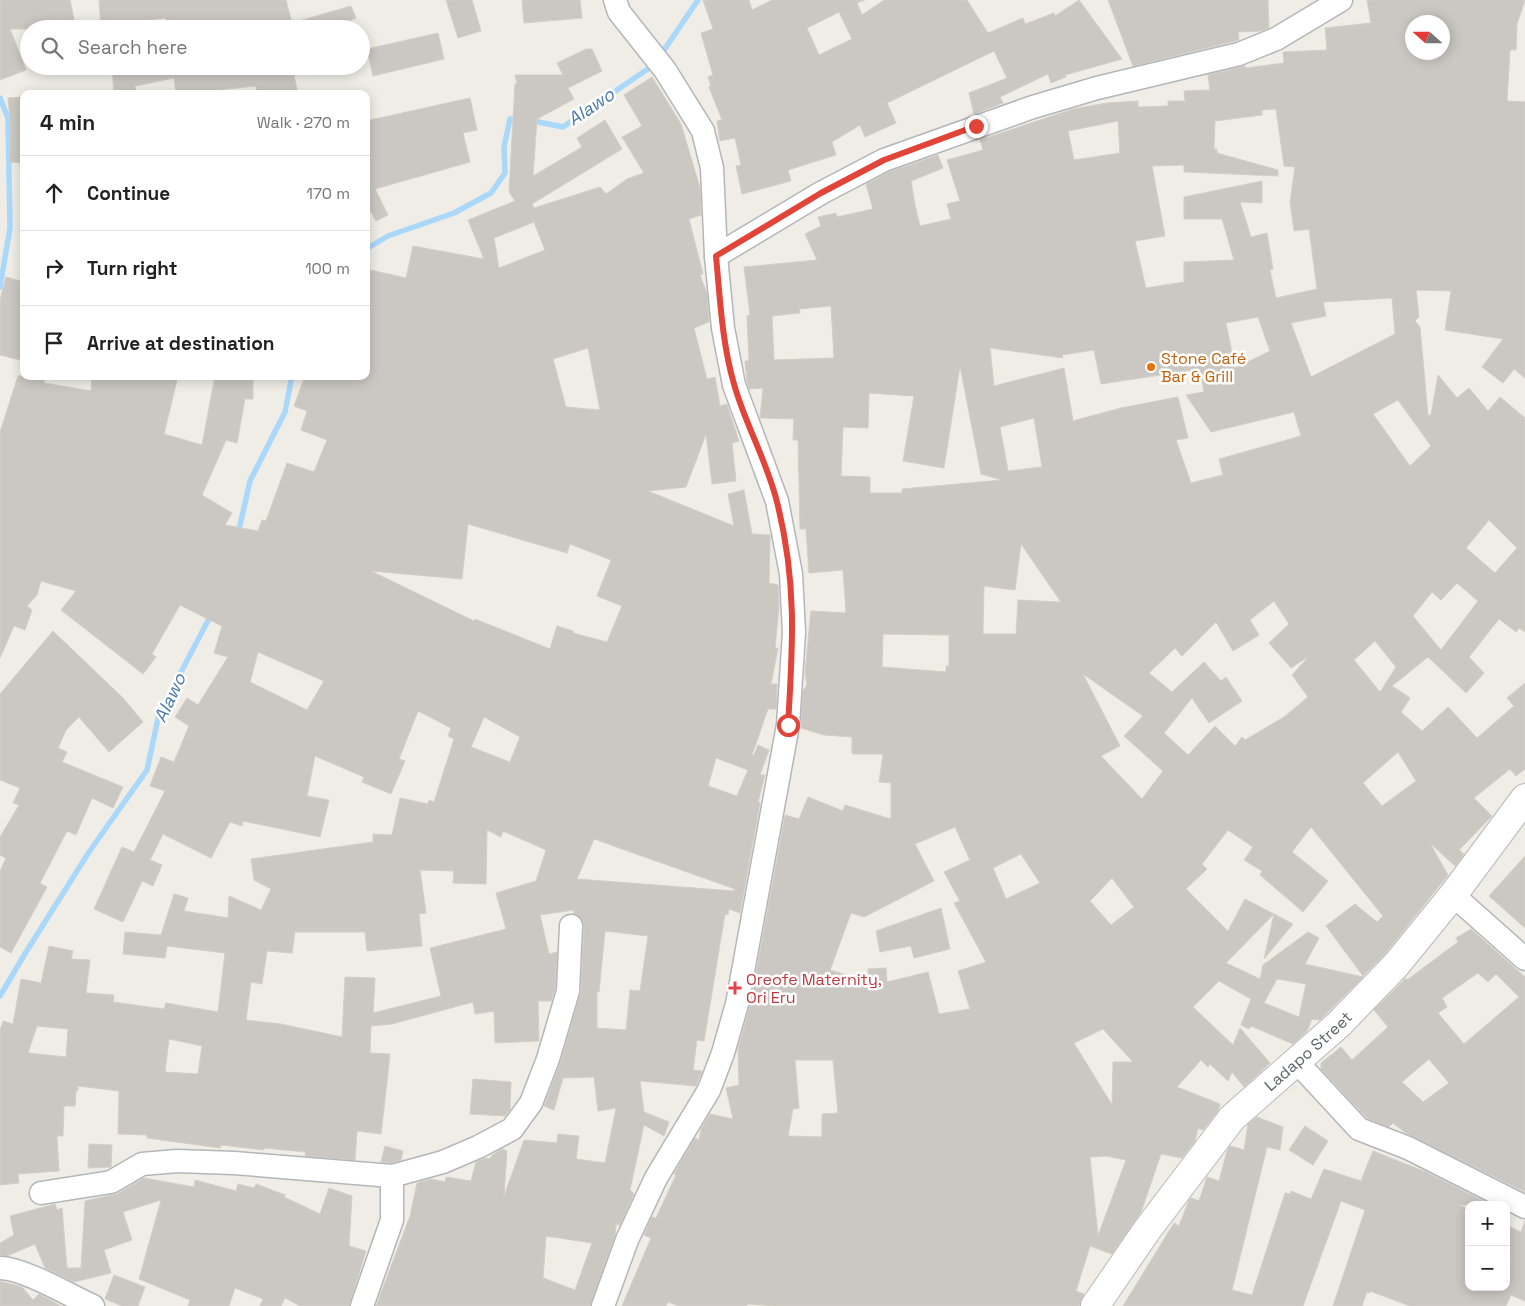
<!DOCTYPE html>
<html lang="en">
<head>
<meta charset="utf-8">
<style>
	body { margin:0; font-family:"Space Grotesk",sans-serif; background:#f6f6f6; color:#222 }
	.controls { position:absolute; right:15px; bottom:15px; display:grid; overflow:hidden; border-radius:10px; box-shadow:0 2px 12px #0003 }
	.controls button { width:45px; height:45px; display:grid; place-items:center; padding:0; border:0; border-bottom:1px solid #e0e0e0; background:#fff; color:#222; font:25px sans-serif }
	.compass { position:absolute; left:1405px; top:15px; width:45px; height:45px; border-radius:50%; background:#fff; box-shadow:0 2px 12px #0003; rotate:291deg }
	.stop { position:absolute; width:15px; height:15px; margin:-11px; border:4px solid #e1453a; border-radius:50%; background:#fff }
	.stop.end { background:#e1453a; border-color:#fff; box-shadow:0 1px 5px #0008 }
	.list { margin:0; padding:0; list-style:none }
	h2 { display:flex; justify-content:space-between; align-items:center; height:65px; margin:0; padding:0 20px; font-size:21px }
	h2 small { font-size:16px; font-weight:400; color:#767676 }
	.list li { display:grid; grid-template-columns:32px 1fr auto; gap:15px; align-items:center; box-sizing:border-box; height:75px; padding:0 20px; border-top:1px solid #e0e0e0 }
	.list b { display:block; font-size:19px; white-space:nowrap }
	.list em { font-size:16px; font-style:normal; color:#767676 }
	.icon { flex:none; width:28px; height:28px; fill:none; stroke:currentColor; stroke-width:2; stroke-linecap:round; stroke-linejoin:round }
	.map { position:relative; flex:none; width:1525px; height:1306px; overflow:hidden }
	.search { position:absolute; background:#fff; box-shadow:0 2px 12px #0003; left:20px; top:20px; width:350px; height:55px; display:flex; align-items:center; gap:12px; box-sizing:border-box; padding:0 18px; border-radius:28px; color:#767676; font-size:19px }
	.panel { position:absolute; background:#fff; box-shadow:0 2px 12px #0003; left:20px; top:90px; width:350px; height:290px; border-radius:10px }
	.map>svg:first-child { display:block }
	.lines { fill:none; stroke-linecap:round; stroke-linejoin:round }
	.stream { stroke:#aad8fb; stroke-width:5.5 }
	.building { fill:#cbc8c3; stroke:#d4cfc4; fill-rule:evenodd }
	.street-casing { stroke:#b3b6ba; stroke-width:25 }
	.secondary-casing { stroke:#b5b8bd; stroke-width:30 }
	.street { stroke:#fff; stroke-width:22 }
	.secondary { stroke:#fff; stroke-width:28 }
	.route { stroke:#e1453a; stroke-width:6 }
	.food-dot { fill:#e8710a; stroke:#fff; stroke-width:2 }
	.health-dot { fill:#e0444e; stroke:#fff; stroke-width:2 }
	.labels { text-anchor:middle; stroke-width:5; stroke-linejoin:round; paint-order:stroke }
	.food-label { font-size:16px; fill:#c56008; stroke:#fff; text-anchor:start }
	.health-label { font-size:16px; fill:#be3a42; stroke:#fff; text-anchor:start }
	.street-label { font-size:16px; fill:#5e6166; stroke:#fff }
	.water-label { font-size:18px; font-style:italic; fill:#4779ad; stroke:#fff }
</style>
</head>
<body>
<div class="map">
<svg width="1525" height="1306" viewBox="0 0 1525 1306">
	<rect width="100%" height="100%" fill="#efede6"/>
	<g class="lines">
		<!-- stream -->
		<g class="stream">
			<path d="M 660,56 L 698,0"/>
			<path d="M 0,98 L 8,118 L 10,228 L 0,287"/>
			<path d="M 529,120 L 563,127 L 655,64"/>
			<path d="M 366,249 L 388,236 L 454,213 L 491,193 L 505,173 L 504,147 L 510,119 L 520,120"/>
			<path d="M 238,534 L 250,481 L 285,412 L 292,376"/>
			<path d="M 0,996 L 26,952 L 89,852 L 147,770 L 159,714 L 212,613"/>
		</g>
	</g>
	<!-- building -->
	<g class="building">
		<path d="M 0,0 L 70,0 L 76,29 L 10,29 L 26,70 L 0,80 Z"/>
		<path d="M 99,0 L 286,0 L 292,23 L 351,6 L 356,18 L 330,29 L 167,29 L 166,18 L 129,22 L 129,29 L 101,29 Z"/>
		<path d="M 446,0 L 472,0 L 481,31 L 458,38 Z"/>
		<path d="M 522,0 L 580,0 L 582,18 L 524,23 Z"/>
		<path d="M 703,0 L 749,0 L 752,10 L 772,0 L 865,0 L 857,3 L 862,15 L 884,0 L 967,0 L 988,33 L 1023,18 L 1025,24 L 1054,13 L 1055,16 L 1079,0 L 1122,59 L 1065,75 L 1066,77 L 1051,83 L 1048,74 L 1000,97 L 1003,103 L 974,114 L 969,93 L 1007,78 L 994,51 L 887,103 L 896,123 L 865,137 L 860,125 L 832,142 L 836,155 L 788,170 L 791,181 L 742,194 L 736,166 L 741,165 L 735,138 L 720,141 L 717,121 L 722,120 L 709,87 L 711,86 L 708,77 L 713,75 L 701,33 L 713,29 ZM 839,12 L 852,39 L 819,55 L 807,28 Z"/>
		<path d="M 1108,0 L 1268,0 L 1269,28 L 1260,31 L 1238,32 L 1239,40 L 1235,41 L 1133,66 Z"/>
		<path d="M 1367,0 L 1525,0 L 1517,24 L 1516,50 L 1510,50 L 1507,101 L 1525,102 L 1525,378 L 1514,369 L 1503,383 L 1482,367 L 1503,339 L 1445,330 L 1451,291 L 1416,290 L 1419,317 L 1415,321 L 1420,327 L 1428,415 L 1431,415 L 1438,375 L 1457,398 L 1469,388 L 1488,411 L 1500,397 L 1525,418 L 1525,632 L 1519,628 L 1516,632 L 1499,619 L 1469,657 L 1484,673 L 1466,693 L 1428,657 L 1392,686 L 1410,698 L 1401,712 L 1422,731 L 1448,707 L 1477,738 L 1514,706 L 1507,698 L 1525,683 L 1525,769 L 1516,776 L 1510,769 L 1474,798 L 1492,816 L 1459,850 L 1464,854 L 1455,866 L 1430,843 L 1448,875 L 1384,955 L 1363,976 L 1326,926 L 1355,904 L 1377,922 L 1383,916 L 1311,827 L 1292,852 L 1328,881 L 1303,912 L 1260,875 L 1262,871 L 1244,860 L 1253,847 L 1228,830 L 1202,864 L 1207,869 L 1186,889 L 1228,931 L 1245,899 L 1274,914 L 1226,963 L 1260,979 L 1263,965 L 1308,932 L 1319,938 L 1305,964 L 1363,977 L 1320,1020 L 1312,1019 L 1307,1031 L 1293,1044 L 1251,1026 L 1249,1029 L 1241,1025 L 1251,999 L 1219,981 L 1193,1007 L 1233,1045 L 1240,1028 L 1270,1063 L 1244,1087 L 1232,1072 L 1228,1081 L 1210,1064 L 1208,1067 L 1201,1060 L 1177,1087 L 1220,1104 L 1218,1111 L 1203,1130 L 1198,1128 L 1195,1141 L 1182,1158 L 1161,1154 L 1141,1212 L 1112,1254 L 1090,1246 L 1076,1291 L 1084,1294 L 1079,1306 L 775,1306 L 747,1304 L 747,1306 L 679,1306 L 668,1302 L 666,1306 L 622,1306 L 651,1238 L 644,1235 L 652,1217 L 656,1218 L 676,1175 L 674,1174 L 695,1138 L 699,1140 L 701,1129 L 710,1114 L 733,1119 L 726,1088 L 739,1085 L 738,1049 L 750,1006 L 785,815 L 799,819 L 808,797 L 843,811 L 845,805 L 891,819 L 891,783 L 879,782 L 883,754 L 852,754 L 852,737 L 824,735 L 801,728 L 803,691 L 807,685 L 805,672 L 811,611 L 846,613 L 843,570 L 809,573 L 806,529 L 800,529 L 798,440 L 793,440 L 794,419 L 760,418 L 763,388 L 749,389 L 747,381 L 745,361 L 749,361 L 747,316 L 750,315 L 744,267 L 817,260 L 805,234 L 821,226 L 818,217 L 836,213 L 837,217 L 873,209 L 866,184 L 889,172 L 938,155 L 943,168 L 911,181 L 915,205 L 920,226 L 951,219 L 947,204 L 960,201 L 947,160 L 983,150 L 980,140 L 1073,109 L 1107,103 L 1138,101 L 1138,107 L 1168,106 L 1168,101 L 1185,101 L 1184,91 L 1210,90 L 1208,75 L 1245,66 L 1246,68 L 1284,63 L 1283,52 L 1327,50 L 1325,28 L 1371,23 ZM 1412,22 L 1442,22 L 1442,52 L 1412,52 ZM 1276,109 L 1284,166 L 1295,167 L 1290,202 L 1294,231 L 1309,229 L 1317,289 L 1276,298 L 1270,270 L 1273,269 L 1267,233 L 1251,237 L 1240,202 L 1262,203 L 1262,181 L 1184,197 L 1184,219 L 1222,219 L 1234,260 L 1184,262 L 1184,282 L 1146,288 L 1135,241 L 1165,236 L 1152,166 L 1184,165 L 1184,172 L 1278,176 L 1278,170 L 1217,153 L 1217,149 L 1214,149 L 1215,121 L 1262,115 L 1262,110 ZM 1118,121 L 1120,153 L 1074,160 L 1068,131 ZM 1392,298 L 1395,334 L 1311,377 L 1291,323 L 1326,316 L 1323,302 ZM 831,306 L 834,358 L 774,360 L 772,316 L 800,313 L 799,309 ZM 1258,317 L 1270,351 L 1235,368 L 1226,323 ZM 990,348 L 1063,358 L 1062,355 L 1094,350 L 1101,384 L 1200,369 L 1204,392 L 1186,395 L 1211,432 L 1294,412 L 1301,436 L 1219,459 L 1223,475 L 1191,483 L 1176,440 L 1188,438 L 1178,397 L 1121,408 L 1073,421 L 1064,368 L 994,386 ZM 960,366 L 981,474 L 1002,480 L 902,489 L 902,493 L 870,493 L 870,477 L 841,476 L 843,427 L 868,428 L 869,393 L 914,396 L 903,461 L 944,468 ZM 1398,400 L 1431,446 L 1410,466 L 1373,414 ZM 1034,418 L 1042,467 L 1008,471 L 1000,427 ZM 1489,520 L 1517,548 L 1495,573 L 1466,548 ZM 1021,544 L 1061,602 L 1018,600 L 1016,634 L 983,634 L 984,586 L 1015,590 ZM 1457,583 L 1478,601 L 1441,650 L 1413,616 L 1432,592 L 1441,600 ZM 1274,601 L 1289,624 L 1269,643 L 1291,668 L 1309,656 L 1292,675 L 1308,697 L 1284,717 L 1245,740 L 1242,737 L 1235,746 L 1215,726 L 1188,755 L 1164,733 L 1192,698 L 1209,723 L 1242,701 L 1226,677 L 1221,681 L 1204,662 L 1172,692 L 1149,673 L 1175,648 L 1182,656 L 1216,622 L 1233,651 L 1259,635 L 1250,620 ZM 883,634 L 949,635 L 949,666 L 946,666 L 946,672 L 882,667 ZM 1375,641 L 1396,667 L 1380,692 L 1354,660 ZM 1083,674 L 1143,716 L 1124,736 L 1163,771 L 1142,799 L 1101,756 L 1120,746 ZM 1398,752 L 1416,781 L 1382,806 L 1363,783 ZM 955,827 L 970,860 L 944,872 L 960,901 L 954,903 L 986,962 L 958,971 L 970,1009 L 939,1014 L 928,972 L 887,982 L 886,968 L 868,969 L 869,982 L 830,970 L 851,913 L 864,917 L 934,881 L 915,844 ZM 1021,854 L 1040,883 L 1006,899 L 993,868 ZM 1112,878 L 1134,907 L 1111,925 L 1090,901 ZM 1277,979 L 1306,984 L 1299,1017 L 1264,1003 ZM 1103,1029 L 1133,1062 L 1113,1062 L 1112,1105 L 1074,1043 ZM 795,1060 L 833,1060 L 838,1113 L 822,1114 L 822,1137 L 788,1136 L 793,1109 L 799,1108 ZM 1106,1156 L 1126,1160 L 1098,1236 L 1090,1157 Z"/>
		<path d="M 438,33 L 444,59 L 373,76 L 367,49 Z"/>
		<path d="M 586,49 L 592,49 L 602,71 L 568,88 L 574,99 L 537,119 L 533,176 L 582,147 L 577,138 L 605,120 L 622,149 L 532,204 L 534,208 L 600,187 L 606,194 L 627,179 L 644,173 L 622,137 L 642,126 L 624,95 L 652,77 L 681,124 L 700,188 L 701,215 L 689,219 L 703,274 L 700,275 L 707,294 L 709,322 L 694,328 L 707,379 L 715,377 L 720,406 L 727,404 L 739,441 L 732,443 L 736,481 L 712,484 L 706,434 L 686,487 L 648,491 L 734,526 L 728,494 L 744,490 L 752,534 L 770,535 L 769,583 L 778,585 L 779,605 L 775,649 L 778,648 L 771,684 L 777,684 L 776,709 L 768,709 L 752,755 L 754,755 L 758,745 L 769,750 L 760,775 L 765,775 L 758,802 L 760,803 L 740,913 L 729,909 L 728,915 L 725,914 L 704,1041 L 697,1040 L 693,1070 L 702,1071 L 696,1086 L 640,1081 L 644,1112 L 669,1122 L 664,1136 L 644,1125 L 630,1190 L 634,1194 L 620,1225 L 616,1224 L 615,1235 L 590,1306 L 376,1306 L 410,1216 L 417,1183 L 431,1179 L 445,1182 L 446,1177 L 471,1181 L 476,1162 L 486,1158 L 490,1159 L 492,1155 L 502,1149 L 507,1151 L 504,1196 L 524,1140 L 557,1143 L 558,1134 L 579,1136 L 576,1159 L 605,1163 L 616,1108 L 598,1111 L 594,1077 L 563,1078 L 554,1110 L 544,1106 L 560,1064 L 581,992 L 584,926 L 582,920 L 574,914 L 574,910 L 540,915 L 549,954 L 557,952 L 555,989 L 551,1001 L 538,1001 L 539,1041 L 495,1043 L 494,1011 L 475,1014 L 473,1002 L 392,1024 L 371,1026 L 370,1053 L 390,1054 L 387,1082 L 381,1134 L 357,1131 L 355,1160 L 305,1156 L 306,1152 L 264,1148 L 264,1150 L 221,1145 L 220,1148 L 147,1138 L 147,1135 L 118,1134 L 119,1091 L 78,1086 L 78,1091 L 76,1090 L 75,1106 L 64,1106 L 63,1136 L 57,1136 L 59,1171 L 18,1174 L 19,1183 L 0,1185 L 0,1030 L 3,1021 L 13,1024 L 21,979 L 41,983 L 49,946 L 73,951 L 71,959 L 90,960 L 86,993 L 114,995 L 113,1002 L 164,1009 L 166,1003 L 218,1012 L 225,953 L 167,946 L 165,958 L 123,954 L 125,932 L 161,935 L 174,894 L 188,898 L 184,911 L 228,918 L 229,896 L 261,910 L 271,889 L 254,880 L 251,859 L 373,842 L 373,834 L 392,835 L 400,798 L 428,804 L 429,800 L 434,802 L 454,739 L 448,736 L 451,728 L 418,711 L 399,759 L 405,761 L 391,794 L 362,782 L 364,777 L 315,756 L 307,796 L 329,800 L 320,837 L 243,821 L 242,826 L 230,822 L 211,858 L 163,834 L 150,860 L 162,865 L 153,886 L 142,881 L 123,922 L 94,909 L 122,847 L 134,852 L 165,791 L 150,786 L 161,757 L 174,762 L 189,726 L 175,717 L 187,698 L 198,705 L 228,657 L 214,653 L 222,626 L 180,605 L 152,654 L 156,657 L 143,674 L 61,610 L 76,591 L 41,581 L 37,595 L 27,606 L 32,610 L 25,630 L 14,626 L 0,658 L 0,432 L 18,376 L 46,376 L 44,383 L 91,391 L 92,376 L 178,376 L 164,434 L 202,445 L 215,376 L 253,376 L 253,399 L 245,399 L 237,443 L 226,440 L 202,495 L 232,513 L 225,525 L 258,531 L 262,520 L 266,521 L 287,463 L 314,472 L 327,440 L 301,430 L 307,411 L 294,406 L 305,376 L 366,376 L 366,269 L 406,278 L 413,246 L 484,259 L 468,220 L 515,201 L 509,192 L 515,84 L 517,83 L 515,75 L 563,75 L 557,63 ZM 534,222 L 545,250 L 499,268 L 494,238 ZM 588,348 L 600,410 L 566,407 L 553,359 ZM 468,524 L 567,553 L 570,544 L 611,560 L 597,596 L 622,606 L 607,642 L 573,633 L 573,631 L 557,626 L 550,649 L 475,619 L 474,621 L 371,571 L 462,579 ZM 258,652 L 324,681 L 307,710 L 250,682 ZM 484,717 L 520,737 L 510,762 L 471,747 ZM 716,758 L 748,770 L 737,796 L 708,786 ZM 487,830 L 501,837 L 503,831 L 546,850 L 536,881 L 496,893 L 506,929 L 430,948 L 441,996 L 373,1013 L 375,978 L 345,977 L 342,1037 L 281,1024 L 246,1020 L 251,982 L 262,984 L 267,951 L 292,953 L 295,932 L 365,932 L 367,951 L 422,946 L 419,914 L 426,913 L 420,870 L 454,871 L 453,883 L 486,884 ZM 594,839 L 735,889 L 734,891 L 577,879 ZM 605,931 L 648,936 L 640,991 L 630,990 L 626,1030 L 597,1028 L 597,992 L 599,992 ZM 37,1026 L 68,1029 L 66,1057 L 28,1053 ZM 169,1039 L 202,1046 L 198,1074 L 165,1072 ZM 546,1236 L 592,1243 L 575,1290 L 543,1278 Z"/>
		<path d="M 112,66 L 292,66 L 298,94 L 257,94 L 256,86 L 217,90 L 217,94 L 176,94 L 174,78 L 135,86 L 136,94 L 114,94 Z"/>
		<path d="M 24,97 L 24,163 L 9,162 L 11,129 L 8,98 Z"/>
		<path d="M 470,98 L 477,130 L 463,133 L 470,162 L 375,189 L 388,215 L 376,221 L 366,203 L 366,121 Z"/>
		<path d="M 6,277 L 24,282 L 24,361 L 0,355 L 0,300 Z"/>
		<path d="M 53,631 L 123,698 L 143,722 L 109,752 L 79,717 L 66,730 L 58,748 L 67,752 L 62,762 L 123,787 L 113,808 L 92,798 L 76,835 L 67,831 L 40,883 L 47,887 L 11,953 L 0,947 L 0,871 L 6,858 L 0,855 L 0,837 L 19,805 L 13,803 L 20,788 L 0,780 L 0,694 Z"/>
		<path d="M 1525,856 L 1525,928 L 1489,896 Z"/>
		<path d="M 941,908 L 950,949 L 914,958 L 911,946 L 880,952 L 876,931 Z"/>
		<path d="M 1274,914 L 1293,924 L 1264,959 Z"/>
		<path d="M 1471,929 L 1525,977 L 1525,1192 L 1406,1133 L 1393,1123 L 1389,1127 L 1367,1118 L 1321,1069 L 1321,1063 L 1341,1047 L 1352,1060 L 1388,1027 L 1374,1010 L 1406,978 L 1407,980 L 1458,942 L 1456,938 ZM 1478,973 L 1488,982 L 1496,974 L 1519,997 L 1464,1044 L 1438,1013 L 1447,1007 L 1442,998 ZM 1429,1059 L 1449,1083 L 1423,1102 L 1402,1082 Z"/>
		<path d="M 473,1079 L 511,1082 L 510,1110 L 505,1116 L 470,1114 Z"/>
		<path d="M 1257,1117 L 1283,1127 L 1280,1150 L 1267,1147 L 1232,1290 L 1252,1295 L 1285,1193 L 1290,1194 L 1291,1191 L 1311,1199 L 1324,1169 L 1361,1181 L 1373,1151 L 1426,1172 L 1491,1205 L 1458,1205 L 1469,1209 L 1469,1287 L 1506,1287 L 1506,1266 L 1511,1255 L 1506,1253 L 1506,1225 L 1521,1232 L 1525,1221 L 1525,1301 L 1511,1295 L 1506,1306 L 1410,1306 L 1370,1291 L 1370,1293 L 1367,1292 L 1362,1306 L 1333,1306 L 1365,1210 L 1341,1201 L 1303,1306 L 1123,1306 L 1174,1223 L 1179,1226 L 1189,1200 L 1191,1198 L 1199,1201 L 1207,1177 L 1219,1181 L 1227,1151 L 1230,1146 L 1244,1150 L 1248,1124 Z"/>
		<path d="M 1305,1126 L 1328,1141 L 1313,1165 L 1289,1150 Z"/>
		<path d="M 89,1144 L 112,1145 L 111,1167 L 88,1168 Z"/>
		<path d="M 385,1146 L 403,1151 L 401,1160 L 391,1163 L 381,1162 Z"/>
		<path d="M 144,1178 L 194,1187 L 195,1180 L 236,1191 L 238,1184 L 254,1188 L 256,1184 L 285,1195 L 284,1197 L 320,1214 L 329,1188 L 352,1196 L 349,1246 L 366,1251 L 349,1306 L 300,1306 L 285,1298 L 281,1306 L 260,1306 L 263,1299 L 235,1288 L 229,1306 L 188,1306 L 190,1300 L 139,1279 L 161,1200 L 123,1212 L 132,1240 L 104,1250 L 111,1273 L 74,1282 L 45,1268 L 35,1244 L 7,1256 L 0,1255 L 0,1243 L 14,1235 L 10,1216 L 55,1204 L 57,1210 L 62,1208 L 67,1268 L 81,1268 L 85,1201 L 117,1194 Z"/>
		<path d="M 114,1275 L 145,1287 L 138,1306 L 122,1306 L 105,1299 Z"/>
		<path d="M 0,1281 L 22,1287 L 33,1300 L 39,1294 L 61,1306 L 0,1306 Z"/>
	</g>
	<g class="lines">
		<defs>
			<g id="street">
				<path d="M 716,256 L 821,193 L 884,160 L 1033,107 L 1097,88 L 1239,54 L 1276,39 L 1341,0"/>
				<path d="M 1453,895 L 1525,959"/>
				<path d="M 1296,1061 L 1359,1129 L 1408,1148 L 1525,1207"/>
				<path d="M 41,1193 L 111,1182 L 142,1164 L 177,1161 L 234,1163 L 392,1176 L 443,1162 L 478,1147 L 512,1129 L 531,1103 L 548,1059 L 568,991 L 571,926"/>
				<path d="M 0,1268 C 24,1268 70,1296 93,1306"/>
				<path d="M 362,1306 L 392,1220 L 392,1176"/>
				<path d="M 603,1306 L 627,1240 L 656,1178 L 709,1090 L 723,1053 L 737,1004 L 788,725 L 794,632 L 791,574 L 777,501 L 734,385 L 723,328 L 716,256 L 712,168 L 703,131 L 665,70 L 619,12 L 615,0"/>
			</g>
			<g id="secondary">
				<path id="s1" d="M 1095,1306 L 1147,1230 L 1232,1118 L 1339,1024 L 1396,965 L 1453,895 L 1525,798"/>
			</g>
		</defs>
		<!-- street casing -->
		<use href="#street" class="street-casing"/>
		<!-- secondary casing -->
		<use href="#secondary" class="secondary-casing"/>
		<!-- street -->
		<use href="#street" class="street"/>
		<!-- secondary -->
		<use href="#secondary" class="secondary"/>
	</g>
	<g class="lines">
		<!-- route -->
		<path class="route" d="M 788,725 C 793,645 797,581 777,502 C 767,461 745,424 734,384 C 722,343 720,298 716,256 L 821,193 L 884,160 L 976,126"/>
	</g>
	<!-- markers -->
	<circle class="food-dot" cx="1151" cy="367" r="5"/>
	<path class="health-dot" d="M732.5 980.5h5v5h5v5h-5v5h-5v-5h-5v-5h5z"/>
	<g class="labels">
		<!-- food labels -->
		<g class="food-label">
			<text x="1161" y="364">Stone Café<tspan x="1161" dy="18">Bar &amp; Grill</tspan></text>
		</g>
		<!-- health labels -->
		<g class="health-label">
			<text x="746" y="985">Oreofe Maternity,<tspan x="746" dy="18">Ori Eru</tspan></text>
		</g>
		<!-- street labels -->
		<g class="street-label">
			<text dy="6" stroke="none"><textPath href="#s1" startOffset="334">Ladapo Street</textPath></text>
		</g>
		<!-- water labels -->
		<g class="water-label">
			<text transform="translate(591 107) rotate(-34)" y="6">Alawo</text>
			<text transform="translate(170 698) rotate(-65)" y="6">Alawo</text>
		</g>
	</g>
</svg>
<div class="controls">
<button>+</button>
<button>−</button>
</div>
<svg class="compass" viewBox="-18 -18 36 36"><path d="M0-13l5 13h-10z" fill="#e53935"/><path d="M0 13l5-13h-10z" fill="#767676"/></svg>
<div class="stop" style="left:788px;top:725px"></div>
<div class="stop end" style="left:976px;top:126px"></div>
<div class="search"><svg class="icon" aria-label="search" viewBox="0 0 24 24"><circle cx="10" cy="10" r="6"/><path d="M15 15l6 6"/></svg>Search here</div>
<section class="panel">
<h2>4 min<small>Walk · 270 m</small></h2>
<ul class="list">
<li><svg class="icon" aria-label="ahead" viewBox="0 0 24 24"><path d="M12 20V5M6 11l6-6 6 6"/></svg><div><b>Continue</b></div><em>170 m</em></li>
<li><svg class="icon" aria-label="right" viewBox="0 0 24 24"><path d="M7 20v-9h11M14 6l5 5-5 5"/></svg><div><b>Turn right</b></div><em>100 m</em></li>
<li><svg class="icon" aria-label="arrive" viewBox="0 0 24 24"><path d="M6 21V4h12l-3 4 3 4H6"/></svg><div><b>Arrive at destination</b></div></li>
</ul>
</section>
</div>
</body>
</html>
